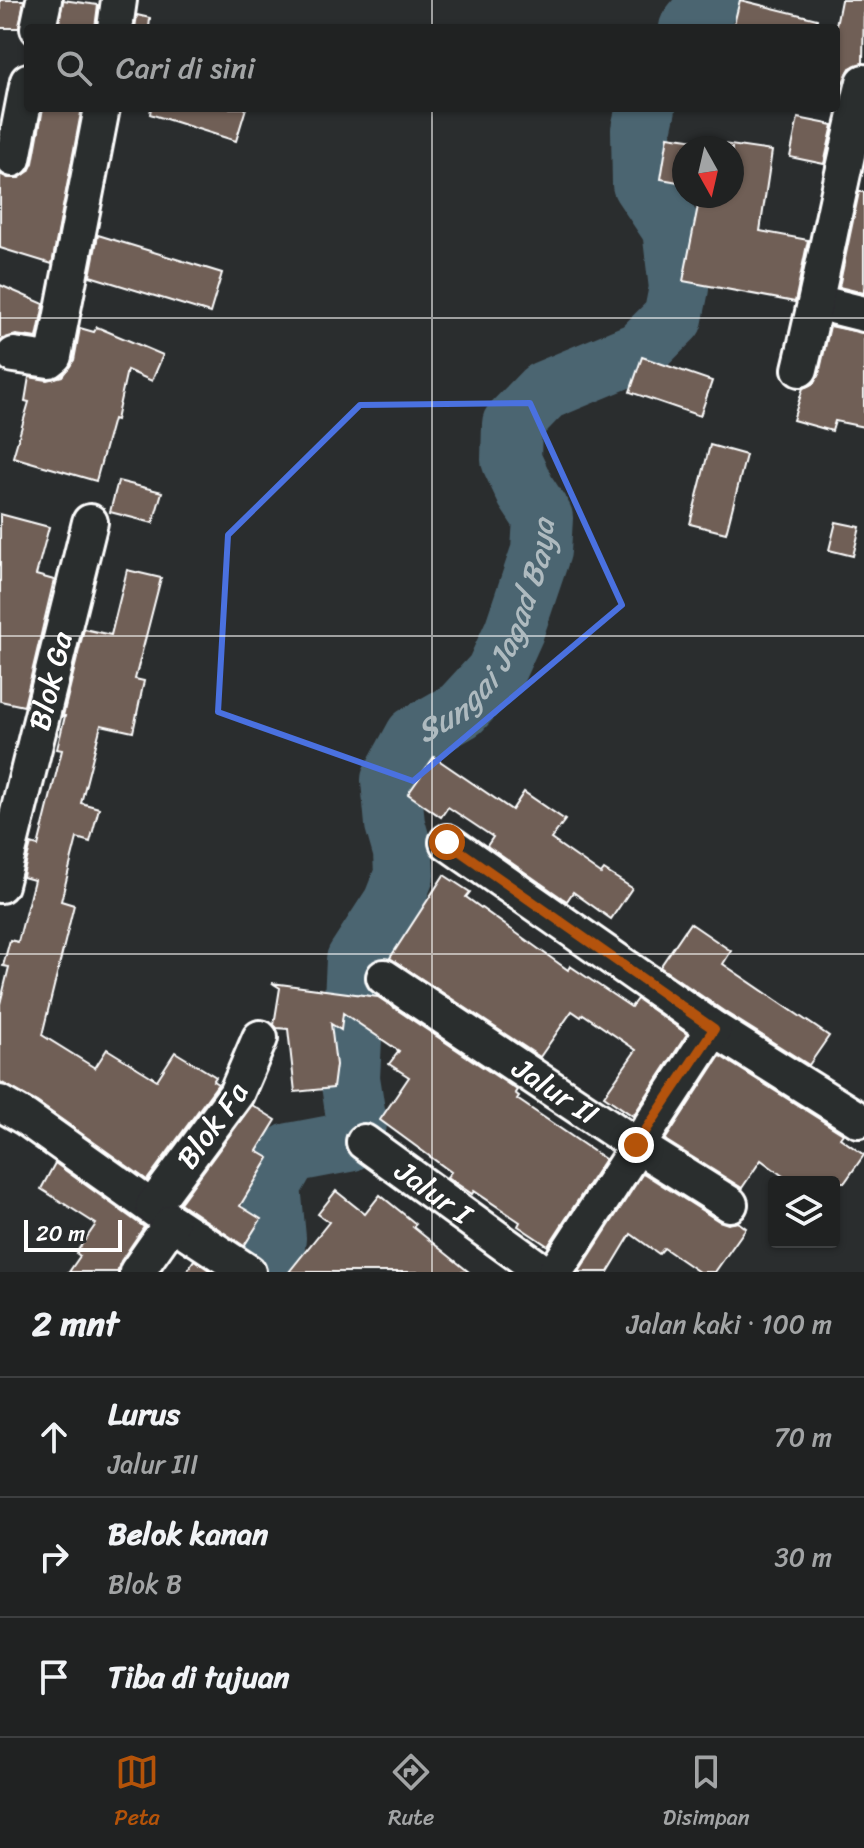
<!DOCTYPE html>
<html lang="id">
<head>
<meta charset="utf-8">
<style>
	body { margin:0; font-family:Sriracha,sans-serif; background:#282a2a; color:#f1f3f6 }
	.controls { position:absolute; right:24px; bottom:24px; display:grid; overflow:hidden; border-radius:8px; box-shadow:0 2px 6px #0004 }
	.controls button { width:72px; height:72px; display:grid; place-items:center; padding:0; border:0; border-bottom:2px solid #3d3f40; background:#202222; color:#f1f3f6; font:40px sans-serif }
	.compass { position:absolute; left:672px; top:136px; width:72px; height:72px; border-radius:50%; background:#202222; box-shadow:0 2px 6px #0004; rotate:172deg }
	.scale { position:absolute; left:24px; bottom:20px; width:98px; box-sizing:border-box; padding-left:8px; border:4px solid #fff; border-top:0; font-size:22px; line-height:28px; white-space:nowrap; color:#fff; -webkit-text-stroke:6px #2a2d2e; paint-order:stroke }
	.stop { position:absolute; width:24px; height:24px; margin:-18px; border:6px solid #b45309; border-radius:50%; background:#fff }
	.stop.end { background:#b45309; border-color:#fff; box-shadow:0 2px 8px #0008 }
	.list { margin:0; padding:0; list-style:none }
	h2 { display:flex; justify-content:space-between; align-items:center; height:104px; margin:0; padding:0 32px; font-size:34px }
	h2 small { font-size:26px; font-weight:400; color:#a2a4a5 }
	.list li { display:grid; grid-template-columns:52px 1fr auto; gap:24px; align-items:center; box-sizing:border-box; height:120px; padding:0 32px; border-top:2px solid #3d3f40 }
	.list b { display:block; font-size:30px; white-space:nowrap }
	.list p { margin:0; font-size:26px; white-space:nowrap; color:#a2a4a5 }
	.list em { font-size:26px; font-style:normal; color:#a2a4a5 }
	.icon { flex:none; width:44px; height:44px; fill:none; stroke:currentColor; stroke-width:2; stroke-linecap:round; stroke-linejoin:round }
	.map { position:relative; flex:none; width:864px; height:1272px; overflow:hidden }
	.search { position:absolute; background:#202222; box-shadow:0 2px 6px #0004; left:24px; right:24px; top:24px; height:88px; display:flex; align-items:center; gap:20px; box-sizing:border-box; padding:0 28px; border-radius:8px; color:#a2a4a5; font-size:30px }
	.sheet { height:464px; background:#202222 }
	nav { display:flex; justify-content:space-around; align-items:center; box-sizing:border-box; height:112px; border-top:2px solid #3d3f40; background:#202222; font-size:22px; color:#a2a4a5 }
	nav a { display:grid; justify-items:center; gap:4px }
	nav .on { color:#b45309 }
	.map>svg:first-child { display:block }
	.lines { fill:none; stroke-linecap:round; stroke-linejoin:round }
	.river { stroke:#4c6571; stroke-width:60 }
	.building { fill:#6f5e56; stroke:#fff; stroke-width:2 }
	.street-casing { stroke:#fff; stroke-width:40 }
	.street { stroke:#2a2d2e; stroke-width:34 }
	.route { stroke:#b45309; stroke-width:10 }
	.marked { fill:none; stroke:#4a71e0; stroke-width:6; stroke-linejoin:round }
	.grid { fill:none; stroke:#fff; stroke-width:2; stroke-opacity:0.55 }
	.labels { text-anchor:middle; stroke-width:7; stroke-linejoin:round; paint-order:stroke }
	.street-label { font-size:30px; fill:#fff; stroke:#2a2d2e }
	.water-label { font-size:32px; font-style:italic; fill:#aebabf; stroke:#2a2d2e }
</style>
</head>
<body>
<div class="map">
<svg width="864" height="1272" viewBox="0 0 864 1272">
	<rect width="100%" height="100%" fill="#2a2d2e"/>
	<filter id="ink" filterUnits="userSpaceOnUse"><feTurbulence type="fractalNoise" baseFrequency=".0125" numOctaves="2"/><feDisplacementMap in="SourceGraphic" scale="16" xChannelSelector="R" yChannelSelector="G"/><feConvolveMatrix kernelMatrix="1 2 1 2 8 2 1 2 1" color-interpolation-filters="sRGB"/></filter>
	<g filter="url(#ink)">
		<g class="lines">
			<!-- river -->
			<g class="river">
				<path d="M 689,28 L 711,0"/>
				<path id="s1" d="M 272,1272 L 276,1238 L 271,1186 L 290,1153 L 348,1142 L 357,1124 L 350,1078 L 356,960 L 393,903 L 404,875 L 403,852 L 395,824 L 391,780 L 415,736 L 461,710 L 495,673 L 514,631 L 541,551 L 543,518 L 526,492 L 511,460 L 512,424 L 544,391 L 640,351 L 673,318 L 679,288 L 672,229 L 642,184 L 641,130 L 646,108"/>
			</g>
		</g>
		<!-- building -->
		<g class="building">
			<path d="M 0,0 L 24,0 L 19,28 L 0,28 Z"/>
			<path d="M 63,0 L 98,5 L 95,28 L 58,28 Z"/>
			<path d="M 740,0 L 817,19 L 816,28 L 733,28 Z"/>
			<path d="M 841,0 L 864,0 L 863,63 L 850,68 L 843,82 L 836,80 L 836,25 Z"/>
			<path d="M 137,15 L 150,18 L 149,28 L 135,28 Z"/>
			<path d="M 43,108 L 82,108 L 52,264 L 0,248 L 0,174 L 8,178 L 19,178 L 29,171 L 33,163 Z"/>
			<path d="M 151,108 L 246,108 L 236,141 L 150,114 Z"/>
			<path d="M 798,118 L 833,125 L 824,164 L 790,157 Z"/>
			<path d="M 668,136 L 772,151 L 760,231 L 808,240 L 795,302 L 683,281 L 700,196 L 732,196 L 732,148 L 684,148 L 684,183 L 661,179 Z"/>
			<path d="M 859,192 L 864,192 L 864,293 L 839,287 Z"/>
			<path d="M 98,235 L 222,273 L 210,313 L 90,276 Z"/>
			<path d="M 0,285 L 44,304 L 37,338 L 16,335 L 0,340 Z"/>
			<path d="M 830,326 L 864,333 L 864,427 L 835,421 L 832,431 L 793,420 L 803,388 L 814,383 L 819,374 Z"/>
			<path d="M 97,327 L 163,355 L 152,381 L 127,370 L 116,420 L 113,419 L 96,481 L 13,457 L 29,402 L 25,401 L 29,377 L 47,380 L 62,376 L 74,360 L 80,328 L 94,332 Z"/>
			<path d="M 642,357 L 712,381 L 700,416 L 630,392 Z"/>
			<path d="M 710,445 L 746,455 L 726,533 L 690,524 Z"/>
			<path d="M 118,481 L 162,492 L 153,523 L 110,512 Z"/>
			<path d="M 0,514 L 49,527 L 36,575 L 54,580 L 24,706 L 0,701 Z"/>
			<path d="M 836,522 L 860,527 L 853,556 L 829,550 Z"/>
			<path d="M 127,570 L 161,578 L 135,679 L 144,681 L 133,732 L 101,725 L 81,803 L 99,808 L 90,842 L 77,838 L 61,901 L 74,905 L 42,1035 L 95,1068 L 107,1049 L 157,1080 L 175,1052 L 216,1077 L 213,1081 L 218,1084 L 147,1180 L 37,1102 L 0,1082 L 0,1004 L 9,967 L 3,966 L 10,940 L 18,942 L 34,880 L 23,877 L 24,871 L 31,844 L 38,846 L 62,750 L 57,749 L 65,716 L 63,716 L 84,629 L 111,635 Z"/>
			<path d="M 434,757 L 512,810 L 524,792 L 565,820 L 551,839 L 601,874 L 604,870 L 632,888 L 611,919 L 573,892 L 567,901 L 562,898 L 487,846 L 493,837 L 448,807 L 441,817 L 408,794 Z"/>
			<path d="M 444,875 L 470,892 L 466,897 L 568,970 L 570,966 L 631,1007 L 637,999 L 687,1034 L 633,1116 L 604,1096 L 636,1050 L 583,1014 L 581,1017 L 572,1011 L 540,1057 L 390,958 Z"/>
			<path d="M 690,923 L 731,951 L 723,964 L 829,1036 L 809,1065 L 725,1012 L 660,967 Z"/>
			<path d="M 272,983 L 378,997 L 517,1090 L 515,1093 L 519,1096 L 517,1099 L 605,1159 L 548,1246 L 518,1226 L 520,1222 L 474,1191 L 472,1194 L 447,1177 L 451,1172 L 380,1120 L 409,1077 L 389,1064 L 399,1051 L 343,1013 L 341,1030 L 331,1024 L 336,1065 L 333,1088 L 295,1092 L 288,1029 L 277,1028 L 274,1025 L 280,988 Z"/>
			<path d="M 720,1056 L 843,1134 L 840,1138 L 864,1155 L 845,1182 L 791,1182 L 761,1160 L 742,1188 L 665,1140 Z"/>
			<path d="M 252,1105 L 276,1120 L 257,1151 L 269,1158 L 240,1206 L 261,1219 L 244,1246 L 180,1203 Z"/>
			<path d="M 55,1163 L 144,1227 L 121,1261 L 117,1272 L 69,1272 L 80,1256 L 76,1253 L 96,1224 L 41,1189 Z"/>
			<path d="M 643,1173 L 719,1221 L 728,1224 L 738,1222 L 746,1228 L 715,1272 L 699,1272 L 664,1248 L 659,1254 L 631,1234 L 608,1272 L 579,1272 Z"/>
			<path d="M 336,1191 L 365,1214 L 380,1195 L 416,1224 L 413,1227 L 469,1272 L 289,1272 L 329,1222 L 318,1214 Z"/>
			<path d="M 194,1260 L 212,1272 L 186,1272 Z"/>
		</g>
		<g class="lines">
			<defs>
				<g id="street">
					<path d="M 38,28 L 44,0"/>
					<path d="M 115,28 L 119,0"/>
					<path d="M 13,159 L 28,81"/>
					<path d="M 816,302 L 864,314"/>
					<path d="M 14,355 L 49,360 L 54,356 L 102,108"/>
					<path d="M 800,369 C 823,274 840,178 864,82"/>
					<path d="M 447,842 L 714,1029 L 859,1120"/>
					<path id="s2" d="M 0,885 L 90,522"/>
					<path id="s3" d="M 384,977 L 636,1145 L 730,1204"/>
					<path d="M 0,1103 L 26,1118 L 172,1222 L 248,1272"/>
					<path id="s4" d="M 364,1142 L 543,1272"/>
					<path id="s5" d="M 153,1206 L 236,1094 L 260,1038"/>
					<path d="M 137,1272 L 172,1222"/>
					<path d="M 555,1272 L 714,1029"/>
				</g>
			</defs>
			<!-- street casing -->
			<use href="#street" class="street-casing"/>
			<!-- street -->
			<use href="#street" class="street"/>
		</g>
	</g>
	<g class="lines" filter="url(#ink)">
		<!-- route -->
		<path class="route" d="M 447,842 L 714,1029 L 636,1145"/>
	</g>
	<!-- marked area -->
	<path class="marked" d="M 530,403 L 622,605 L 413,781 L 218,712 L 228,535 L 360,405 Z"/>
	<!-- grid -->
	<path class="grid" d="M 432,0 L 432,28M 432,108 L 432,1272M 0,318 L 864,318M 0,636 L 864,636M 0,954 L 864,954"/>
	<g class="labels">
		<!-- street labels -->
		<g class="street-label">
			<text dy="10" stroke="none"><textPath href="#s2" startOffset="210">Blok Ga</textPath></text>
			<text dy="10" stroke="none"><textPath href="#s3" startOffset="206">Jalur II</textPath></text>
			<text dy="10" stroke="none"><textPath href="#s5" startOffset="100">Blok Fa</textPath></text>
			<text dy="10" stroke="none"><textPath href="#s4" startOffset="86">Jalur I</textPath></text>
		</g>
		<!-- water labels -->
		<g class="water-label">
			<text dy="11" stroke="none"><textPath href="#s1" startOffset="748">Sungai Jagad Baya</textPath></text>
		</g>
	</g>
</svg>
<div class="controls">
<button><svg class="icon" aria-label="layers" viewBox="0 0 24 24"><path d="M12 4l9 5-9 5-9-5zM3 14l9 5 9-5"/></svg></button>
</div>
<svg class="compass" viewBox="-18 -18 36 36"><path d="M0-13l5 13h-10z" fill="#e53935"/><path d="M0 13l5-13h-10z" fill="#a2a4a5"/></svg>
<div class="scale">20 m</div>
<div class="stop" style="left:447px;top:842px"></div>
<div class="stop end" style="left:636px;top:1145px"></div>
<div class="search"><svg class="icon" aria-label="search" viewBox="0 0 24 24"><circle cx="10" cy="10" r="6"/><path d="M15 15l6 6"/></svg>Cari di sini</div>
</div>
<section class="sheet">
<h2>2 mnt<small>Jalan kaki · 100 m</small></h2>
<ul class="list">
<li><svg class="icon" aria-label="ahead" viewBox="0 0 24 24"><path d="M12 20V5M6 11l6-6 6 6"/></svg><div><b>Lurus</b><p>Jalur III</p></div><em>70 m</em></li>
<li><svg class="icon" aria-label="right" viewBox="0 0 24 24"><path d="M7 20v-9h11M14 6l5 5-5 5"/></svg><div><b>Belok kanan</b><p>Blok B</p></div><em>30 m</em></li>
<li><svg class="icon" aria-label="arrive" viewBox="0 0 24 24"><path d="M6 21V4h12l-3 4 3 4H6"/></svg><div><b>Tiba di tujuan</b></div></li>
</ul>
</section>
<nav>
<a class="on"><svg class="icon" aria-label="map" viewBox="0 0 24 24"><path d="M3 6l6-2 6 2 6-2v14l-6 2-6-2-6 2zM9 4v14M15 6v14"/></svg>Peta</a>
<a><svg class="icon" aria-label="directions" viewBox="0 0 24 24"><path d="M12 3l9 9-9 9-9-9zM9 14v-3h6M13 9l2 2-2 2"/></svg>Rute</a>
<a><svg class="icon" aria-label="saved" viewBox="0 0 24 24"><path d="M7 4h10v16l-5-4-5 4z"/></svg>Disimpan</a>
</nav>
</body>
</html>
